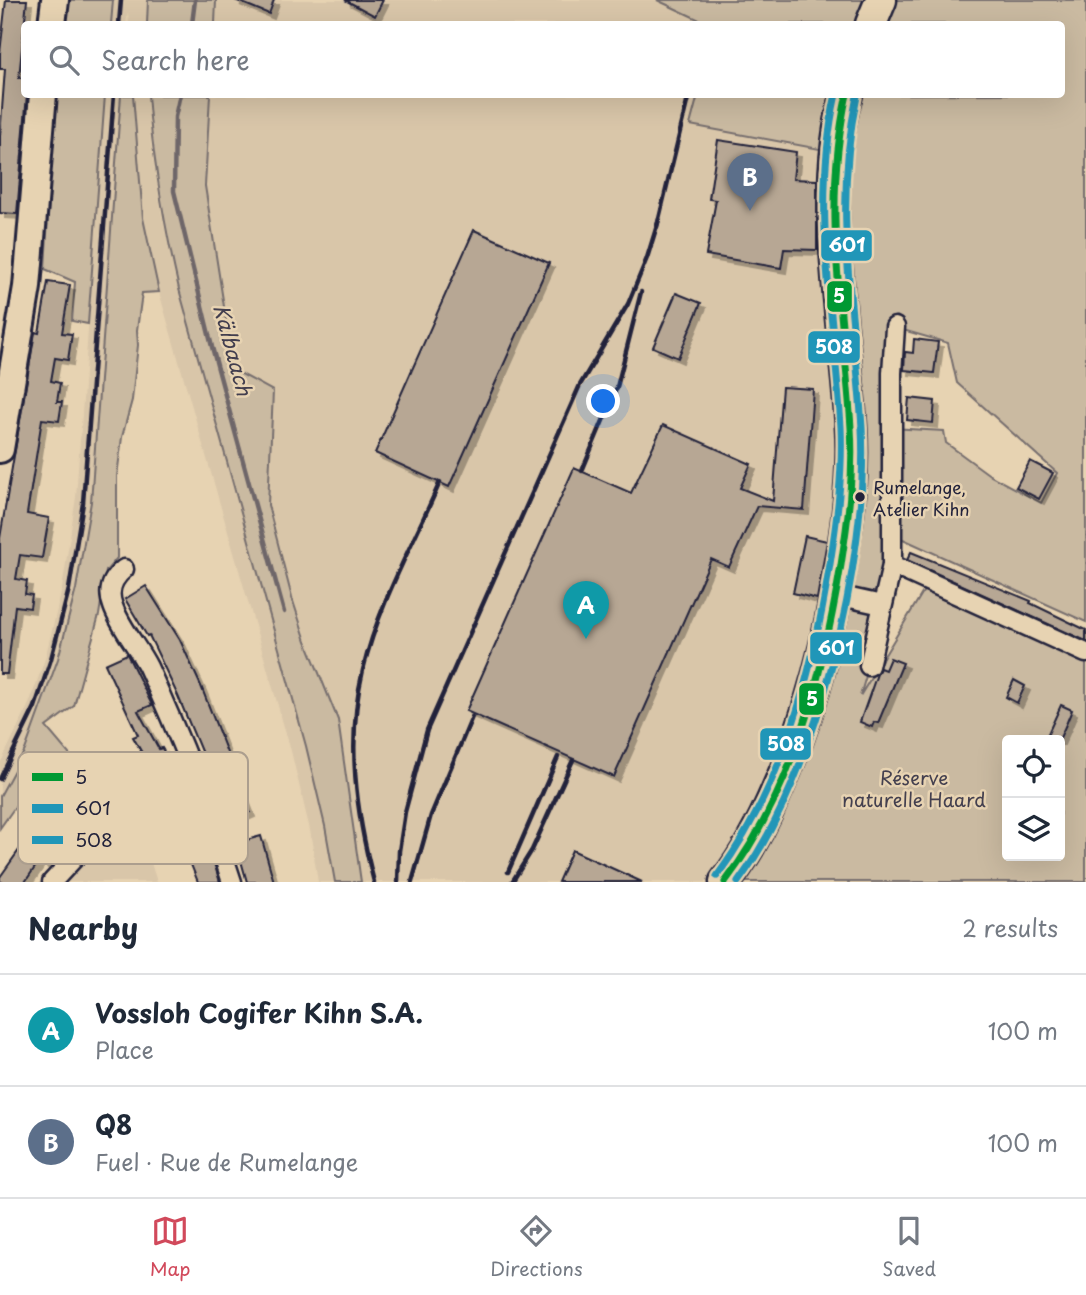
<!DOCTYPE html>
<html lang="en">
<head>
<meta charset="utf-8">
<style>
	body { margin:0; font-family:"Playpen Sans",sans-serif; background:#f2f2f3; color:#1f2937 }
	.controls { position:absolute; right:21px; bottom:21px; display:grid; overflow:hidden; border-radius:7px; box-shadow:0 7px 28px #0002 }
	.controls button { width:63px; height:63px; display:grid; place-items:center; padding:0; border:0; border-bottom:2px solid #e0e1e3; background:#fff; color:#1f2937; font:35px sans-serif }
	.you { position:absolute; left:604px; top:402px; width:24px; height:24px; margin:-18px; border:5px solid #fff; border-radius:50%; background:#1a73e8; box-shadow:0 0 0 10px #1a73e833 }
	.badge { display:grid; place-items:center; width:46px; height:46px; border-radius:50%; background:#d1495b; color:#fff; font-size:23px; font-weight:700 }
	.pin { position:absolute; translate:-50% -58px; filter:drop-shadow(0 2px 4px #0008) }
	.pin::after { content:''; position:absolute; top:37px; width:24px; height:21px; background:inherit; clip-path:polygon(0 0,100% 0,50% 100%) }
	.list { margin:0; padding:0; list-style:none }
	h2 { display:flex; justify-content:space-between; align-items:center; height:91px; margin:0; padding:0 28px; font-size:30px }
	h2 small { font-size:23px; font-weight:400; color:#747a83 }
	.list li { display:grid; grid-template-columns:46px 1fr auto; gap:21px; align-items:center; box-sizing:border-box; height:112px; padding:0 28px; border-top:2px solid #e0e1e3 }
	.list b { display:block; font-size:26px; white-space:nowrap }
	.list p { margin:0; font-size:23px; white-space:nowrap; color:#747a83 }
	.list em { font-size:23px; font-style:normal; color:#747a83 }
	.icon { flex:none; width:38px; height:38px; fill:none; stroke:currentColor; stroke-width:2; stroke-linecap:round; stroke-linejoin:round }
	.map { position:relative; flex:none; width:1086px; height:882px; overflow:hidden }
	.search { position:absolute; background:#fff; box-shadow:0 7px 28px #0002; left:21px; right:21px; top:21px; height:77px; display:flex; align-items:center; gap:18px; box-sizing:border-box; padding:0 24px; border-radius:7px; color:#747a83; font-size:26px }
	.sheet { height:315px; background:#fff }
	nav { display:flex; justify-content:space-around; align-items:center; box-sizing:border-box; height:98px; border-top:2px solid #e0e1e3; background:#fff; font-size:19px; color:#747a83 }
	nav a { display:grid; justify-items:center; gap:4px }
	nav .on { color:#d1495b }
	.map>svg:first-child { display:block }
	.built { fill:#d9c6a9 }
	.green { fill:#cabaa1; stroke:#766e6e; stroke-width:2; fill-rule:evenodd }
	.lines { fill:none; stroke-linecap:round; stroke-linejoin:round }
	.stream { stroke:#6e6669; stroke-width:4.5 }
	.building { fill:#b7a794; stroke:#22223b; stroke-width:2; filter:url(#shadow) }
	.minor-casing { stroke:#22223b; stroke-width:23 }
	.secondary-casing { stroke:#22223b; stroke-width:32 }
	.primary-casing { stroke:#22223b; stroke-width:35 }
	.minor { stroke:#e7d3b2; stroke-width:18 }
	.secondary { stroke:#e7d3b2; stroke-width:26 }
	.primary { stroke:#e7d3b2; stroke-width:30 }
	.rail { stroke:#22223b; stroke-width:4.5 }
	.bus-1-casing { stroke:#e7d3b2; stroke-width:12 }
	.bus-2-casing { stroke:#e7d3b2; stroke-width:12 }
	.bus-3-casing { stroke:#e7d3b2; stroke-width:12 }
	.bus-1 { stroke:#093; stroke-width:7 }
	.bus-2 { stroke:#2096b8; stroke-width:7 }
	.bus-3 { stroke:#2096b8; stroke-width:7 }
	.bus-dot { fill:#22223b; stroke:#e7d3b2; stroke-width:2.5 }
	.labels { text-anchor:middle; stroke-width:5; stroke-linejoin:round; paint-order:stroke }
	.bus-label { font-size:17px; fill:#22223b; stroke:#e7d3b2; text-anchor:start }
	.park-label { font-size:19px; fill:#44404f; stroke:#e7d3b2 }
	.water-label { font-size:21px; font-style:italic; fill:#423e4e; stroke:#e7d3b2 }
	.key { fill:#e7d3b2; stroke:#ac9e8e; stroke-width:2 }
	.key-label { font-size:19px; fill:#22223b }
	.line-badge { stroke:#e7d3b2; stroke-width:2.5 }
	.badge-label { font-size:19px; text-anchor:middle; font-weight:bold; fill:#fff }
</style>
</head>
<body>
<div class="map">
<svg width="1086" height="882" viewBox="0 0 1086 882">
	<defs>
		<filter id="shadow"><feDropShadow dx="5" dy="5" stdDeviation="0" flood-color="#0004"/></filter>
	</defs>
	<rect width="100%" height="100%" fill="#e7d3b2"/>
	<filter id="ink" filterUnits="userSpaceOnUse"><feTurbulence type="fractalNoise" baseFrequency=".0143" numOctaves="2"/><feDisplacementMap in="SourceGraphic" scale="14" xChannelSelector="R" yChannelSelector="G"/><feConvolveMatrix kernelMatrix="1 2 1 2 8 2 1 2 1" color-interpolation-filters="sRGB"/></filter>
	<g filter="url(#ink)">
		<!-- built -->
		<g class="built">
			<path d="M 113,0 L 148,0 L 147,24 L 129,24 L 128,12 L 126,24 L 111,24 Z"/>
			<path d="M 216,0 L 657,0 L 708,24 L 215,24 Z"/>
			<path d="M 105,95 L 121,95 L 91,502 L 76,589 L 58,659 L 25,750 L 0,796 L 0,764 L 29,704 L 45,659 L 62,589 L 76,497 Z"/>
			<path d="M 133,95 L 148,95 L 151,144 L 162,215 L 179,289 L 306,746 L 325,826 L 335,882 L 318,882 L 310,830 L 291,751 L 159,292 L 143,218 Z"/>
			<path d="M 210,95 L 698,95 L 691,124 L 836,152 L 852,428 L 824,659 L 725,882 L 361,882 L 338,720 L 306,641 L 292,598 L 268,505 L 273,391 L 234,370 L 205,186 Z"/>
			<path d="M 138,822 L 157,882 L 65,882 L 83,863 Z"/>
		</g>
		<!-- green -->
		<g class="green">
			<path d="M 67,0 L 113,0 L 111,24 L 64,24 Z"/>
			<path d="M 148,0 L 216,0 L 215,24 L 147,24 Z"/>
			<path d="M 657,0 L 1086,0 L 1086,622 L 892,534 L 869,666 L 860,696 L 932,577 L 1086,632 L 1086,882 L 725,882 L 798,743 L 852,492 L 836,152 L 690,125 L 698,95 L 1062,94 L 1062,24 L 708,24 ZM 896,328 L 948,343 L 957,383 L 1057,473 L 1041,503 L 991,476 L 946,443 L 944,431 L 891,428 ZM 1007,740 L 1060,740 L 1060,856 L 1007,856 Z"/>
			<path d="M 55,95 L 105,95 L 88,324 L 72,321 L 75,282 L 45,269 Z"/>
			<path d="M 121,95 L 133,95 L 143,218 L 159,292 L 142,293 L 137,330 L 138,345 L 132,400 L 122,437 L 117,476 L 117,558 L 106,571 L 99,615 L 74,706 L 46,727 L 85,773 L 48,778 L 24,812 L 17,804 L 0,828 L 0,796 L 25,750 L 58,659 L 76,589 L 91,502 Z"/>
			<path d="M 148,95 L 210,95 L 205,186 L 234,370 L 273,391 L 268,505 L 292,598 L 306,641 L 338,720 L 361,882 L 335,882 L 325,826 L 306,746 L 179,289 C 164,224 153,161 148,95 Z"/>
		</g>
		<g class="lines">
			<!-- stream -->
			<g class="stream">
				<path d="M 192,24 L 195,0"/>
				<path d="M 180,94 L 175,117 L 174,191 L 212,347 L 284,612"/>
			</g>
		</g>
		<!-- building -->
		<g class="building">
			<path d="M 6,0 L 27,0 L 19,78 L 24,78 L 24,94 L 27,94 L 17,214 L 0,213 L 0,136 L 5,69 L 0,69 L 0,53 Z"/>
			<path d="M 235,0 L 274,0 L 269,14 Z"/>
			<path d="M 345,0 L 383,0 L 375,16 Z"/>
			<path d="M 718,140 L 796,152 L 793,179 L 817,180 L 817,250 L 784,249 L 781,268 L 706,255 L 716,200 L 709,199 Z"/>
			<path d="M 474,230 L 549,263 L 449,487 L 375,453 Z"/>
			<path d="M 48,282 L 70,285 L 62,333 L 72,334 L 68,360 L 55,358 L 51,381 L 60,383 L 57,402 L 62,402 L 59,421 L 42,419 L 27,514 L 49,518 L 42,558 L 20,555 L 16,579 L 27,581 L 25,594 L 32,595 L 30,608 L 15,606 L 7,674 L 0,674 L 0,538 L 35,332 L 39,333 Z"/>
			<path d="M 676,293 L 701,303 L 678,358 L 653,347 Z"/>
			<path d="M 914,339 L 938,342 L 934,373 L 904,370 L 905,352 L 913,353 Z"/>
			<path d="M 782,387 L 813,389 L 804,510 L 757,506 L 729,567 L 711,559 L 614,777 L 466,711 L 574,468 L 631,493 L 663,425 L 751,464 L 740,488 L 773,501 Z"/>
			<path d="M 909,398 L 935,401 L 933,423 L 907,420 Z"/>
			<path d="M 1030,461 L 1053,473 L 1039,499 L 1016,487 Z"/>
			<path d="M 805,536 L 827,541 L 817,599 L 793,593 Z"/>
			<path d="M 911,552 L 1031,601 L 1030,603 L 1086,630 L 1086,641 L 907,560 Z"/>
			<path d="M 146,586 L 180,640 L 201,686 L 250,812 L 230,821 L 178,696 L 149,635 L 147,636 L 125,599 Z"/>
			<path d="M 127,654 L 152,705 L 138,711 L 159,749 L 162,748 L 174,770 L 109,805 L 98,784 L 145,758 L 133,737 L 138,735 L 105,664 Z"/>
			<path d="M 890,658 L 903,663 L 878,723 L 874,722 L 872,727 L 860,722 L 877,674 L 880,668 L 885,670 Z"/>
			<path d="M 1014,680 L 1025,686 L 1017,703 L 1006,697 Z"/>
			<path d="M 1061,705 L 1072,710 L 1067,722 L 1059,740 L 1045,740 Z"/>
			<path d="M 80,796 L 99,817 L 44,864 L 40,860 L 25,882 L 0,882 L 0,877 L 22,846 Z"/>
			<path d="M 261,836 L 274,882 L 247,882 L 236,843 Z"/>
			<path d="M 572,850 L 642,882 L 558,882 Z"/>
			<path d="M 210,851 L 220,882 L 198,882 L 188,857 Z"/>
		</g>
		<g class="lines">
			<defs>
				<g id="minor">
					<path d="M 892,565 L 1086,653"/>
					<path d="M 124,569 C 112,579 107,591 113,606 C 120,627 138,647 148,667 C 180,737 209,809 232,882"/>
					<path d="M 837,595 L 882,605"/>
					<path d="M 869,666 L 892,565 L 892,373 L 895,327"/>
					<path d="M 52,882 L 77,855 L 130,815 L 197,782"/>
				</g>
				<g id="secondary">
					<path d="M 52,24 L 55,0"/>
					<path d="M 0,449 L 27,287 L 43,94"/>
				</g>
				<g id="primary">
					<path d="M 871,24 L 881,0"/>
					<path d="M 725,882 C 747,854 763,823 777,790 C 811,715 830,639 842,557 C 849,513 854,470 851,426 C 845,325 818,192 847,94"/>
				</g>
			</defs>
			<!-- minor casing -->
			<use href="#minor" class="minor-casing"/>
			<!-- secondary casing -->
			<use href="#secondary" class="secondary-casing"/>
			<!-- primary casing -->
			<use href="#primary" class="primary-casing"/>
			<!-- minor -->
			<use href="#minor" class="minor"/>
			<!-- secondary -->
			<use href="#secondary" class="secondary"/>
			<!-- primary -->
			<use href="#primary" class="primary"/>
			<!-- rail -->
			<g class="rail">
				<path d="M 119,24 L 121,0"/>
				<path d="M 657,227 L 689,94"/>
				<path d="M 582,471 L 617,387 L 641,292"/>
				<path d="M 0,779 L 35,707 L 51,659 L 69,589 L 83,503 L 114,94"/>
				<path d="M 508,872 L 558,757"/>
				<path d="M 374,882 C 356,813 346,741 363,670 C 378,605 413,544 440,482"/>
				<path d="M 398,882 L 399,851 L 405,812 L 427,730 L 580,385 L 628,304 L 647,258 L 659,219"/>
				<path d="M 412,882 L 431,815 L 472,717"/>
				<path d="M 512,882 L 532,850 L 573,760"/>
			</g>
			<defs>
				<path id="bus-1" d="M 725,882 C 793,792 823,675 841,565 C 848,520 854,474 851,428 C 844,312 821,211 847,94"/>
				<path id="bus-2" d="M 738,882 C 817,776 869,559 862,428 C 855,313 832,212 857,96"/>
				<path id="bus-3" d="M 717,876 C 783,787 813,672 830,564 C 837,519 843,473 841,427 C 834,314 811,207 836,94"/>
			</defs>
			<!-- bus-1 casing -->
			<use href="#bus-1" class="bus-1-casing"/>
			<!-- bus-2 casing -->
			<use href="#bus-2" class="bus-2-casing"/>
			<!-- bus-3 casing -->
			<use href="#bus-3" class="bus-3-casing"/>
			<!-- bus-1 -->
			<use href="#bus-1" class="bus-1"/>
			<!-- bus-2 -->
			<use href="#bus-2" class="bus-2"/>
			<!-- bus-3 -->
			<use href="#bus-3" class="bus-3"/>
		</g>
	</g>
	<!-- markers -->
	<circle class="bus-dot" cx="860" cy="497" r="6"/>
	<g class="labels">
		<!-- bus labels -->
		<g class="bus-label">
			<text x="873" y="494">Rumelange,<tspan x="873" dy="22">Atelier Kihn</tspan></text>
		</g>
		<!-- park labels -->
		<g class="park-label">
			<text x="914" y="785">Réserve<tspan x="914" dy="22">naturelle Haard</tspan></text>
		</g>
		<!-- water labels -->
		<g class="water-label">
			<text transform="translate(232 350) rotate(75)" y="7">Kälbaach</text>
		</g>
	</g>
	<!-- legend -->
	<rect x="18" y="752" width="230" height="112" rx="10" class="key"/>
	<rect x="32" y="773" width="31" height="8" fill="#093"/>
	<rect x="32" y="804" width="31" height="9" fill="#2096b8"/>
	<rect x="32" y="836" width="31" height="8" fill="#2096b8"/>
	<g class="key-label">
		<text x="75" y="784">5</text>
		<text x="75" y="815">601</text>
		<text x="75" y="847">508</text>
	</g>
	<g class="line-badge">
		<rect x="820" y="229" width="53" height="33" rx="7" fill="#2096b8"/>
		<rect x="826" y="280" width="27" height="33" rx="7" fill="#093"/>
		<rect x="807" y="330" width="54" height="34" rx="7" fill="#2096b8"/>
		<rect x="809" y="631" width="54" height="34" rx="7" fill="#2096b8"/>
		<rect x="798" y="682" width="27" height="34" rx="7" fill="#093"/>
		<rect x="759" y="727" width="53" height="34" rx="7" fill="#2096b8"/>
	</g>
	<g class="badge-label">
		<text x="847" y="252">601</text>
		<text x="839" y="303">5</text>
		<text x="834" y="354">508</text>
		<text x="836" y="655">601</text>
		<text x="812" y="706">5</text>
		<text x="786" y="751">508</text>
	</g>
</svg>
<div class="controls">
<button><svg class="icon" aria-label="locate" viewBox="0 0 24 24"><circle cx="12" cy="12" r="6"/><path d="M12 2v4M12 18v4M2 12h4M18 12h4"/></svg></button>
<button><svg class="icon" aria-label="layers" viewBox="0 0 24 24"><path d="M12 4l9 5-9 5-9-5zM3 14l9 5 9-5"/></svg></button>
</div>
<div class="you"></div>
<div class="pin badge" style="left:586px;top:639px;background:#0f9aa8">A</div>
<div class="pin badge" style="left:750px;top:211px;background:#5c6f8a">B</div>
<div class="search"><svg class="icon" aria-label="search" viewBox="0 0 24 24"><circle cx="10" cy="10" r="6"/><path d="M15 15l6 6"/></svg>Search here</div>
</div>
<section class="sheet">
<h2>Nearby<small>2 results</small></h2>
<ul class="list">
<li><span class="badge" style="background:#0f9aa8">A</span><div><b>Vossloh Cogifer Kihn S.A.</b><p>Place</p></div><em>100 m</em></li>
<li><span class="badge" style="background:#5c6f8a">B</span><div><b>Q8</b><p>Fuel · Rue de Rumelange</p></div><em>100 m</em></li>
</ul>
</section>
<nav>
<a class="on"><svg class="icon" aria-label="map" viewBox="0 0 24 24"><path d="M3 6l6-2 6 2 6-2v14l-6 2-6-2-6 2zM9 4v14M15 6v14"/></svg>Map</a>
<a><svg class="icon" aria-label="directions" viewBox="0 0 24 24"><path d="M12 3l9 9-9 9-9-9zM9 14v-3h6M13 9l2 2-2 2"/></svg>Directions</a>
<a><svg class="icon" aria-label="saved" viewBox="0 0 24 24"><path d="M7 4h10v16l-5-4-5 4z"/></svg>Saved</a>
</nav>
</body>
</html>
